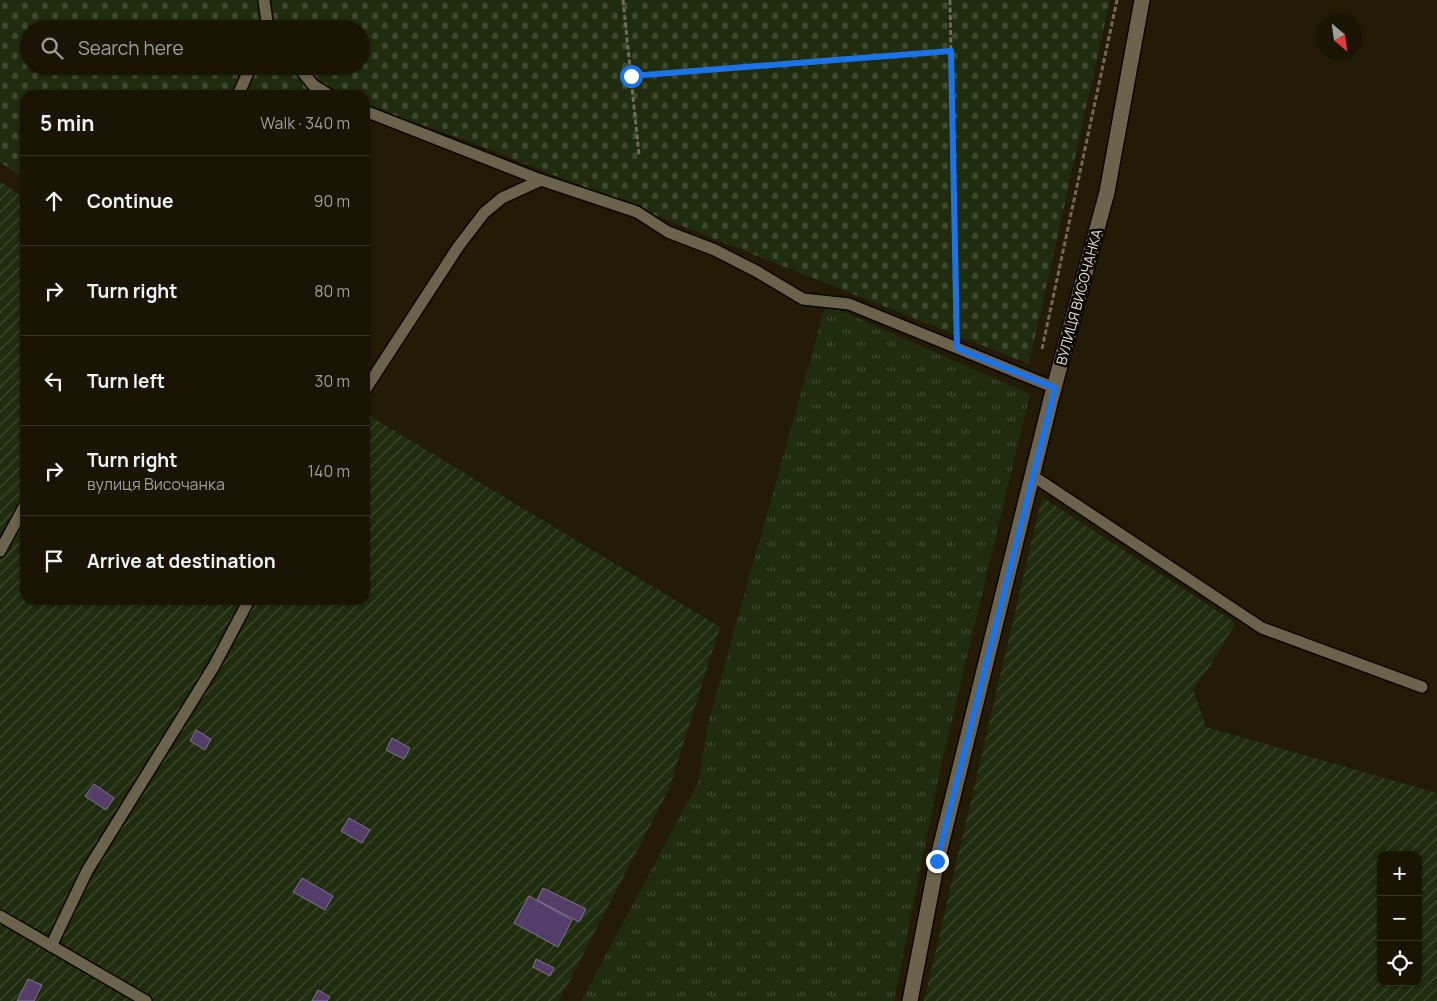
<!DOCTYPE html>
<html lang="en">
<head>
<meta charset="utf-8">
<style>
	body { margin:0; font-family:Manrope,sans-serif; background:#231d0e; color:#f1f3f6 }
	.controls { position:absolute; right:15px; bottom:15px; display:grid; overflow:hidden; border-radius:10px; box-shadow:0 1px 4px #0004 }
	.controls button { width:45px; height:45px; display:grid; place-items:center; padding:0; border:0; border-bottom:1px solid #383326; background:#1a1404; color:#f1f3f6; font:25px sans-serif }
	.compass { position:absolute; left:1317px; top:15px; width:45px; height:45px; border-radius:50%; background:#1a1404; box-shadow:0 1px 4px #0004; rotate:151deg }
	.stop { position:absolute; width:15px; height:15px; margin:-11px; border:4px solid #1a73e8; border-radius:50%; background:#fff }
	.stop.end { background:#1a73e8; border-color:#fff; box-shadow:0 1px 5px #0008 }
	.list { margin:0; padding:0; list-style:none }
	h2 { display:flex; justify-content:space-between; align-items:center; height:65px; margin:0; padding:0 20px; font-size:21px }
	h2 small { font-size:16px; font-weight:400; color:#9f9e9a }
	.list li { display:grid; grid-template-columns:32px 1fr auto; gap:15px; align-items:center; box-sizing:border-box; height:90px; padding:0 20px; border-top:1px solid #383326 }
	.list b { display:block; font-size:19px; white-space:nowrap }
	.list p { margin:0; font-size:16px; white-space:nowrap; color:#9f9e9a }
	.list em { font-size:16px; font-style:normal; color:#9f9e9a }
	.icon { flex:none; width:28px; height:28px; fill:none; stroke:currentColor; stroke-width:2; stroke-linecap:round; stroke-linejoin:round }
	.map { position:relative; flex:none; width:1437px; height:1001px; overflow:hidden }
	.search { position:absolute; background:#1a1404; box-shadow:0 1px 4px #0004; left:20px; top:20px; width:350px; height:55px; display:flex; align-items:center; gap:12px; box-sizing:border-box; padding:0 18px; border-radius:28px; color:#9f9e9a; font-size:19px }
	.panel { position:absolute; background:#1a1404; box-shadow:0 1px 4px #0004; left:20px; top:90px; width:350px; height:515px; border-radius:15px }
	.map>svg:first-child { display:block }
	.grass { fill:url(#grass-tufts) }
	.cemetery { fill:url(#cemetery-stones); fill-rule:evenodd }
	.garden { fill:url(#garden-furrows); fill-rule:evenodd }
	.building { fill:#543e69; stroke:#81768d }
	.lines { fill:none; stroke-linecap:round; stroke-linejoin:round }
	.lane-casing { stroke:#0c0600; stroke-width:14 }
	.street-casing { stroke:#0c0600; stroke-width:18 }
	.path { stroke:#716a58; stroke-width:3; stroke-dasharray:5 2.5; stroke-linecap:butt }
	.lane { stroke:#6c634d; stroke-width:11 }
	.street { stroke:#6c634d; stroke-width:15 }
	.route { stroke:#1a73e8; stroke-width:6 }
	.labels { text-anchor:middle; stroke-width:5; stroke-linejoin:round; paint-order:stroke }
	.street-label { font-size:14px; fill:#e6e1d4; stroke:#090602 }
</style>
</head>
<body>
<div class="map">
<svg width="1437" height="1001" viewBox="0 0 1437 1001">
	<defs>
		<pattern id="grass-tufts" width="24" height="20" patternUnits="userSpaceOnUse" patternTransform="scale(1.25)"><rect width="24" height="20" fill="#1f2c0e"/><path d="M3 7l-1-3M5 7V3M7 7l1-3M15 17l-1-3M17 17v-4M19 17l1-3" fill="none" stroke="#404a30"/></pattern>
		<pattern id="cemetery-stones" width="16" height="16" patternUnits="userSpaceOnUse" patternTransform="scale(1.25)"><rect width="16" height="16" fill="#1f2c0e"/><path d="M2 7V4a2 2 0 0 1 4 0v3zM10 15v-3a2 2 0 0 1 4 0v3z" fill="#404a30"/></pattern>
		<pattern id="garden-furrows" width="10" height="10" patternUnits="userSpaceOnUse" patternTransform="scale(1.25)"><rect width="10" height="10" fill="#1f2c0e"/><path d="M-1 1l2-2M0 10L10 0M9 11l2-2" fill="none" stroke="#404a30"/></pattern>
	</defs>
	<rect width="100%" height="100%" fill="#231b06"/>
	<!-- grass -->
	<path class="grass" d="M 826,304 L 1030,394 L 941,766 L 894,1001 L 581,1001 L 699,781 L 707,727 Z"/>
	<!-- cemetery -->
	<path class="cemetery" d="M 0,0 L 1110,0 L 1029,364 L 463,139 L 375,109 L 365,123 L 365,95 L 25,95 L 25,179 L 0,162 ZM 29,29 L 361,29 L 361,66 L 29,66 Z"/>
	<!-- garden -->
	<g class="garden">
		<path d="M 0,181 L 25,199 L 25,600 L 365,600 L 365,413 L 720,627 L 669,789 L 559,1001 L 0,1001 Z"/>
		<path d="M 1042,497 L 1236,623 L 1208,669 L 1193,689 L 1206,727 L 1437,793 L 1437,1001 L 924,1001 ZM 1381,855 L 1418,855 L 1418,982 L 1381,982 Z"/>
	</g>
	<!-- building -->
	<g class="building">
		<path d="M 196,730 L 211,739 L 205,750 L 190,741 Z"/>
		<path d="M 392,738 L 410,748 L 404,759 L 386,750 Z"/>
		<path d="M 94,784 L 114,798 L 106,810 L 85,796 Z"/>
		<path d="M 349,818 L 370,830 L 362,843 L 341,831 Z"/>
		<path d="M 302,878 L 333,896 L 325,910 L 293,892 Z"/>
		<path d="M 543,888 L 586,909 L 579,922 L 537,900 Z"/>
		<path d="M 529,896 L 572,920 L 558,947 L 514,923 Z"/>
		<path d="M 536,959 L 554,968 L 550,976 L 533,967 Z"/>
		<path d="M 28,979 L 42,985 L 34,1001 L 17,1001 Z"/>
		<path d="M 318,990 L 330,997 L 327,1001 L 312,1001 Z"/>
	</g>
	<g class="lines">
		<defs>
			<g id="lane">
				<path d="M 264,0 L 268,29"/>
				<path d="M 298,66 L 313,85 L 329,95"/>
				<path d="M 238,95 L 251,66"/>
				<path d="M 365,111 L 541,180 L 637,212 L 668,232 L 715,250 L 756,271 L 803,299 L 849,304 L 1055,388"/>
				<path d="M 365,390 L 458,247 L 484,213 L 502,198 L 541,180"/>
				<path d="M 1033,476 L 1262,628 L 1422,687"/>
				<path d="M 0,551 L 25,505"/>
				<path d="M 0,916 L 146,1001"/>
				<path d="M 51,946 L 87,871 L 214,666 L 249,600"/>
			</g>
			<path id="street" d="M 910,1001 L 937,861 L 1051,399 L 1107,192 L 1142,0"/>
		</defs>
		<!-- lane casing -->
		<use href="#lane" class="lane-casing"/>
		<!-- street casing -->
		<use href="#street" class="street-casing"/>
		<!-- path -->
		<g class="path">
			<path d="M 623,0 L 639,155"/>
			<path d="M 950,0 L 956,329"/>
			<path d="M 631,76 L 951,51"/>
			<path d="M 1042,349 L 1117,0"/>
		</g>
		<!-- lane -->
		<use href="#lane" class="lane"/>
		<!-- street -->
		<use href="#street" class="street"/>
	</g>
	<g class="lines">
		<!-- route -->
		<path class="route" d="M 631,76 L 951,51 L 957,348 L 1055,388 L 937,861"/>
	</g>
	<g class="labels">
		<!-- street labels -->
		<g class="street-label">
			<text transform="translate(1079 297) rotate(-75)" y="5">ВУЛИЦЯ ВИСОЧАНКА</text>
		</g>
	</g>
</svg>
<div class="controls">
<button>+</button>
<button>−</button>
<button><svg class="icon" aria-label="locate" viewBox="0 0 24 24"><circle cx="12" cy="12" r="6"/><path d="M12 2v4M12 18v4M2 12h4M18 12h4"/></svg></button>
</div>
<svg class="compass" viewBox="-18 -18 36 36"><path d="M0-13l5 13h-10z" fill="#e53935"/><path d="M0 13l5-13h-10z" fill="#9f9e9a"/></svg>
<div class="stop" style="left:631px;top:76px"></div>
<div class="stop end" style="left:937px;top:861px"></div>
<div class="search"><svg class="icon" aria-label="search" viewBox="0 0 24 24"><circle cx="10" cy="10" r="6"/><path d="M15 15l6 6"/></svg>Search here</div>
<section class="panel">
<h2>5 min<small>Walk · 340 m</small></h2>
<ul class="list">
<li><svg class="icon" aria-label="ahead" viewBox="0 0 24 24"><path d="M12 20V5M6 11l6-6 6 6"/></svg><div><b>Continue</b></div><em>90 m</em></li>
<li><svg class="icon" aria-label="right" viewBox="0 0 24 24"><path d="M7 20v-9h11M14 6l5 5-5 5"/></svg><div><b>Turn right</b></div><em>80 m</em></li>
<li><svg class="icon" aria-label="left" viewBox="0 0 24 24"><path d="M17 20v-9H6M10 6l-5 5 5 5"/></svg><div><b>Turn left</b></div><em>30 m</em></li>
<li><svg class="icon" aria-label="right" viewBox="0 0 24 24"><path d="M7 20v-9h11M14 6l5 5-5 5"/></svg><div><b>Turn right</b><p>вулиця Височанка</p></div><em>140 m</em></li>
<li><svg class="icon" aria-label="arrive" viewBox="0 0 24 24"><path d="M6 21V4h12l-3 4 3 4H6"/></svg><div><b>Arrive at destination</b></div></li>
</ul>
</section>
</div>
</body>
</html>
